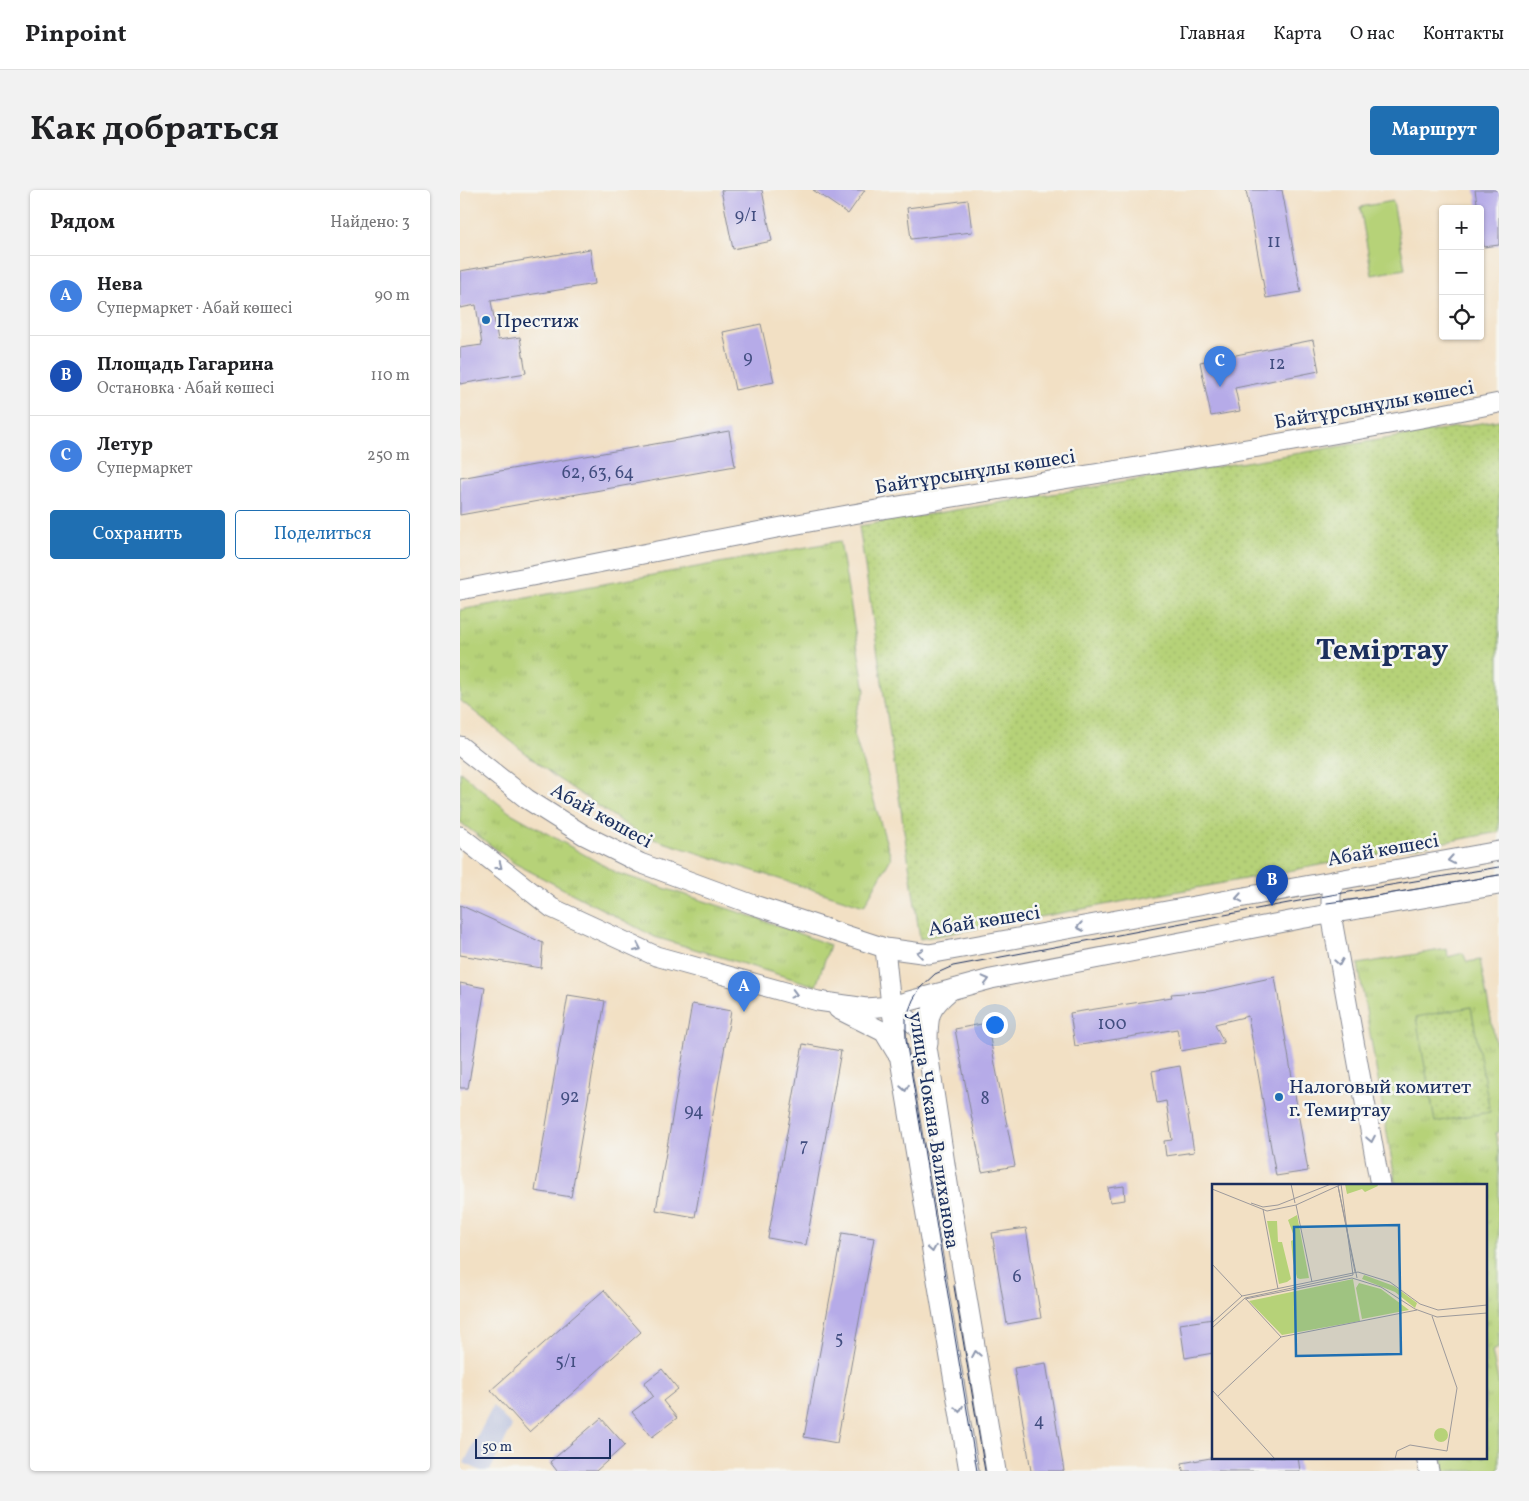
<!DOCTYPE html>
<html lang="ru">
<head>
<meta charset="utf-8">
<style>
	body { margin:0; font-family:Vollkorn,serif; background:#f2f2f2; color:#202124 }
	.controls { position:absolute; right:15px; top:15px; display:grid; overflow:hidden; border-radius:5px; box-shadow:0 1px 4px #0004 }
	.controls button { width:45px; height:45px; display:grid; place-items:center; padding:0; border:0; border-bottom:1px solid #e0e0e0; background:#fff; color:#202124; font:25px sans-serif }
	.scale { position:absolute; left:15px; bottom:12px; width:136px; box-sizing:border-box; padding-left:5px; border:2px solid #1b2f5e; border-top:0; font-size:14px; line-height:18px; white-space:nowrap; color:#1b2f5e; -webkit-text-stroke:4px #f6f6f2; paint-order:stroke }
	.you { position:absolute; left:534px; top:834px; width:18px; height:18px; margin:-12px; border:4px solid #fff; border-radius:50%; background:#1a73e8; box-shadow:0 0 0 8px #1a73e833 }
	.badge { display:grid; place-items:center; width:32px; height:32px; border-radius:50%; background:#1f6fb2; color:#fff; font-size:16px; font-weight:700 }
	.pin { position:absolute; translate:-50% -41px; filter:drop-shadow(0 1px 2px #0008) }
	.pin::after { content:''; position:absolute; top:26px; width:18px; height:15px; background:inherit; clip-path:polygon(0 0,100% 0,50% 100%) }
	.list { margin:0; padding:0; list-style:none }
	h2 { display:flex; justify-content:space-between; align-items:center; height:65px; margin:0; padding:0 20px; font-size:21px }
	h2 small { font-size:16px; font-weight:400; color:#757577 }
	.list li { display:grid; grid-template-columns:32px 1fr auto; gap:15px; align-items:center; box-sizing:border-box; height:80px; padding:0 20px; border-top:1px solid #e0e0e0 }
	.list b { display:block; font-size:19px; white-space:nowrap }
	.list p { margin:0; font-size:16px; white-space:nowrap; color:#757577 }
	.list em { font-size:16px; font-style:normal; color:#757577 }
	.actions { display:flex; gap:10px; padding:15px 20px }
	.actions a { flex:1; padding:11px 0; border:1px solid #1f6fb2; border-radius:5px; text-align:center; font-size:18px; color:#1f6fb2 }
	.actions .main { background:#1f6fb2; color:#fff }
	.icon { flex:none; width:28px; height:28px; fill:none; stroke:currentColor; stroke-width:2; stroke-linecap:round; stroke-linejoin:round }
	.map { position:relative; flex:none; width:1039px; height:1281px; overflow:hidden; border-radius:5px }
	header { display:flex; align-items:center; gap:30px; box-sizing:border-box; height:70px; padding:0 25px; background:#fff; border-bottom:1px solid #e0e0e0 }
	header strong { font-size:24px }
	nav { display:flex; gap:28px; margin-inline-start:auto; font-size:18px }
	.intro { display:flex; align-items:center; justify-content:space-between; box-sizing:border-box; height:120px; padding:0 30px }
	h1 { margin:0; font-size:35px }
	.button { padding:12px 22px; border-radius:5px; background:#1f6fb2; color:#fff; font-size:18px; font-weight:700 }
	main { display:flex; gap:30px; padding:0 30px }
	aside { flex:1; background:#fff; border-radius:5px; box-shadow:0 1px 4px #0004 }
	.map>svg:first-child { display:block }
	.industrial { fill:#bcc3de }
	.grass { fill:url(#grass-tufts); stroke:#68806b }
	.park { fill:url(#park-dots); stroke:#68806b }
	.pitch { fill:#b6d278; stroke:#68806b }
	.building { fill:#b6abe8 }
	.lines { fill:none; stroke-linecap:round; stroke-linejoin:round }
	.minor-casing { stroke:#868891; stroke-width:21 }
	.minor { stroke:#fff; stroke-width:19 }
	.tram { stroke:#1b2f5e; stroke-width:1 }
	.oneway { stroke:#8d97ae }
	.poi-dot { fill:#1f6fb2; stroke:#f6f6f2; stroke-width:2 }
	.labels { text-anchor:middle; stroke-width:5; stroke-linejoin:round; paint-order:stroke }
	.number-label { font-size:18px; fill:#424e80 }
	.poi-label { font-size:20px; fill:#1b2f5e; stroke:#f6f6f2; text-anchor:start }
	.street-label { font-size:20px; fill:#1b2f5e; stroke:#f6f6f2 }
	.town-label { font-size:30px; font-weight:bold; fill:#1b2f5e; stroke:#f6f6f2 }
	.inset-road { fill:none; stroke:#9c999b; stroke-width:1 }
	.view { fill:#1f6fb2; fill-opacity:0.15; stroke:#1f6fb2; stroke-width:2.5 }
	.inset-edge { fill:none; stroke:#1b2f5e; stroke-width:2.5 }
</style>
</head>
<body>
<header>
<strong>Pinpoint</strong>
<nav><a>Главная</a><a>Карта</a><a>О нас</a><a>Контакты</a></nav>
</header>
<div class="intro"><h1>Как добраться</h1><a class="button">Маршрут</a></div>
<main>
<aside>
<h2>Рядом<small>Найдено: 3</small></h2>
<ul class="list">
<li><span class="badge" style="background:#3f7fe0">A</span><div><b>Нева</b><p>Супермаркет · Абай көшесі</p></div><em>90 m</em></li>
<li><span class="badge" style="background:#1a4fb4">B</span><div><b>Площадь Гагарина</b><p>Остановка · Абай көшесі</p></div><em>110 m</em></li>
<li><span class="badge" style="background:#3f7fe0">C</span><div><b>Летур</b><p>Супермаркет</p></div><em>250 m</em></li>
</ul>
<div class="actions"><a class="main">Сохранить</a><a>Поделиться</a></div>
</aside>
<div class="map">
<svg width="1039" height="1281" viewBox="0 0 1039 1281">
	<defs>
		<pattern id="grass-tufts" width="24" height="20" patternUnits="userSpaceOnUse" patternTransform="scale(1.25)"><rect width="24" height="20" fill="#b6d278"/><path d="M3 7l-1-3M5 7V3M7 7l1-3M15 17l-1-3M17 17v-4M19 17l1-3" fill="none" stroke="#9cb56a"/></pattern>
		<pattern id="park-dots" width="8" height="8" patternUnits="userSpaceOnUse" patternTransform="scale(1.25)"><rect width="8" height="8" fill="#b6d278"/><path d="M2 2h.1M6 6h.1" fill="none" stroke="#9cb56a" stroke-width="1.8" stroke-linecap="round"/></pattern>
	</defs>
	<rect width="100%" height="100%" fill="#f6f6f2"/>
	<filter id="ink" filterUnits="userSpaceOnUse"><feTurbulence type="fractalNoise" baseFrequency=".02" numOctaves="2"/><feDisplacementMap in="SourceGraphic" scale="10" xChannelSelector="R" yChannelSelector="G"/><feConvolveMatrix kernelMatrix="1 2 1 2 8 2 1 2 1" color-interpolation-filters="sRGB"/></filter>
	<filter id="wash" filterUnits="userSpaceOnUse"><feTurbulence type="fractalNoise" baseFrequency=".0096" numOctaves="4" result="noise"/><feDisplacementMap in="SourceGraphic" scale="20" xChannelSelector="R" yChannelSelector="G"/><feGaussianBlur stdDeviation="1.12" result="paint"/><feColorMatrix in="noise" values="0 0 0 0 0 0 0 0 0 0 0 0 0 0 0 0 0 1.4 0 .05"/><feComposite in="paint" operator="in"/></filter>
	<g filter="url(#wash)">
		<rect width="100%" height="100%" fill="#f2e0c4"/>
		<!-- industrial -->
		<path class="industrial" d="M 33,1216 L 52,1236 L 30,1281 L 21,1281 L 4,1273 Z"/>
		<!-- grass -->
		<g class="grass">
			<path d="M 380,351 L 405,501 L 397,521 L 394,544 L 431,668 L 404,716 L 181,645 L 94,586 L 0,510 L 0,420 Z"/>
			<path d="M 0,582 L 49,622 L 157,683 L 297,728 L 370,755 L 356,796 L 195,747 L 54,673 L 0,632 Z"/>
			<path d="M 987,759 L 988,767 L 1003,763 L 1007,772 L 1020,770 L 1039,871 L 1039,942 L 1036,943 L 1039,962 L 1039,1158 L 1032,1161 L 1039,1195 L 1039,1281 L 984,1281 L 982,1267 L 1025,1267 L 1025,995 L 936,995 L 898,774 Z"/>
		</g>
		<!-- park -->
		<g class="park">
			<path d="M 1039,230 L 1039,642 L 460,749 L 399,336 Z"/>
			<path d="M 1011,817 L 1030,922 L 975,932 L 956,827 Z"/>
		</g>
		<!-- pitch -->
		<path class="pitch" d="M 933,11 L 945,79 L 912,85 L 900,17 Z"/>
		<g id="blocks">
			<!-- building -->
			<g class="building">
				<path d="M 261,0 L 302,0 L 312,51 L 273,59 Z"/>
				<path d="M 353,0 L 405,0 L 388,24 Z"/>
				<path d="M 786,0 L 822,0 L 841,102 L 806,108 Z"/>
				<path d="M 1015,0 L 1039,0 L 1039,55 L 1024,57 L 1020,34 L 1020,19 L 1018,19 Z"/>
				<path d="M 508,10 L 512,42 L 451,49 L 447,18 Z"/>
				<path d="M 130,59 L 135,94 L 31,111 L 38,150 L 60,147 L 66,183 L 0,194 L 0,158 L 22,155 L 16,115 L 0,118 L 0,81 Z"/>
				<path d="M 301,134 L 314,192 L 275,200 L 263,142 Z"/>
				<path d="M 853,150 L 859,181 L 775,198 L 780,221 L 751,226 L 740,172 Z"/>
				<path d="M 269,241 L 275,276 L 0,325 L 0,288 Z"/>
				<path d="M 0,715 L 83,753 L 81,778 L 0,765 Z"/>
				<path d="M 815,787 L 848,981 L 816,986 L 788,826 L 755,834 L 764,853 L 721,861 L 717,839 L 615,856 L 610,823 L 712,807 L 711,804 L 750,801 Z"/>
				<path d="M 0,793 L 25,798 L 8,898 L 0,898 Z"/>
				<path d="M 108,805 L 145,811 L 111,1007 L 75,1001 Z"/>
				<path d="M 232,814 L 271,821 L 235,1027 L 196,1020 Z"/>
				<path d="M 527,833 L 555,976 L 522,982 L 495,839 Z"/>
				<path d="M 343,854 L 381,861 L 346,1055 L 308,1048 Z"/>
				<path d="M 720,876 L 734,962 L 706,966 L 704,951 L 712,950 L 706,911 L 697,913 L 692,881 Z"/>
				<path d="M 664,996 L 665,1010 L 650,1012 L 648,998 Z"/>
				<path d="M 566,1038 L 581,1128 L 547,1134 L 532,1043 Z"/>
				<path d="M 382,1043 L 414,1048 L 377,1253 L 344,1247 Z"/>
				<path d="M 144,1100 L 181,1142 L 69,1242 L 31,1200 Z"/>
				<path d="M 753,1129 L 753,1163 L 725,1168 L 720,1134 Z"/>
				<path d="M 586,1173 L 604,1281 L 571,1281 L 554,1178 Z"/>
				<path d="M 202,1179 L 218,1199 L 203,1211 L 217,1228 L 192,1247 L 172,1222 L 193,1206 L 184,1193 Z"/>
				<path d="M 141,1228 L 165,1255 L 136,1281 L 97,1281 L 90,1272 Z"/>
				<path d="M 756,1267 L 838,1267 L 840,1281 L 723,1281 L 722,1273 Z"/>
			</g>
		</g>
	</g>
	<g filter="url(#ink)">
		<use href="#blocks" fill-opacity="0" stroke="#868891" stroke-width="1"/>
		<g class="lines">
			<defs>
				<g id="minor">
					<path d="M 0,400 C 141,373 281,343 422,319 C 628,284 834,254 1039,213"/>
					<path d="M 0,556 L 67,609 L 124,645 L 180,673 L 294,715 L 425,758 L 469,764 L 1039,661"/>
					<path d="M 0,646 L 92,718 L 196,766 L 358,811 L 406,818 L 431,816 L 531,789 L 840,729 L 1039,695"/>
					<path d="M 874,691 L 871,705 L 871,724 L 920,995"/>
					<path d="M 425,758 L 431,816 L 509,1281"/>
					<path d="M 431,816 L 458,837 L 468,863 L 489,1000 L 536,1281"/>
					<path d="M 378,819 L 424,842 L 436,862"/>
					<path d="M 468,854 C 468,825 468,819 491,800"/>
					<path d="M 966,1267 L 969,1281"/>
				</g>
			</defs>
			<!-- minor casing -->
			<use href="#minor" class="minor-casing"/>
			<!-- minor -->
			<use href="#minor" class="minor"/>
			<!-- tram -->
			<g class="tram">
				<path d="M 867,713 L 904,708 L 1039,685"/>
				<path d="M 494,1096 L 525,1281"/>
				<path d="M 517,1281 L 446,850 L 446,828 L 453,810 L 460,798 L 475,784 L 493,776 L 871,705 L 1039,677"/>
			</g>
		</g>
		<!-- one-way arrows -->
		<defs><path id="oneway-chevron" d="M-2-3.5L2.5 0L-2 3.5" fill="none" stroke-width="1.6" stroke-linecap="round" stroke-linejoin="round" transform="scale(1.25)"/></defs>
		<g class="oneway">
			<use href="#oneway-chevron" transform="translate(991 670) rotate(170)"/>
			<use href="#oneway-chevron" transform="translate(39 676) rotate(38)"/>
			<use href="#oneway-chevron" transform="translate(779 708) rotate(170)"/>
			<use href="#oneway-chevron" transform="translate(620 737) rotate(170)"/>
			<use href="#oneway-chevron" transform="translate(178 758) rotate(25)"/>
			<use href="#oneway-chevron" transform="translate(460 763) rotate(-172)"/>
			<use href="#oneway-chevron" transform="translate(879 772) rotate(80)"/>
			<use href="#oneway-chevron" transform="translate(526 790) rotate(-14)"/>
			<use href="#oneway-chevron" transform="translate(334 804) rotate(15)"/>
			<use href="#oneway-chevron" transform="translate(445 898) rotate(80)"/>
			<use href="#oneway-chevron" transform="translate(911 949) rotate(79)"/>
			<use href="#oneway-chevron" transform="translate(472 1059) rotate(80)"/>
			<use href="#oneway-chevron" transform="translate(516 1164) rotate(-100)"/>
			<use href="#oneway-chevron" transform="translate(499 1219) rotate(81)"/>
		</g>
	</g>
	<!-- markers -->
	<g class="poi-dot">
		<circle cx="26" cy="130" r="5"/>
		<circle cx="819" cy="907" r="5"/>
	</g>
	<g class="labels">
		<!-- number labels -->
		<g class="number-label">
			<text x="286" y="31">9/1</text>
			<text x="814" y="57">11</text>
			<text x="288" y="173">9</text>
			<text x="817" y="179">12</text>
			<text x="138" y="288">62, 63, 64</text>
			<text x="652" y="839">100</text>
			<text x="110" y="912">92</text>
			<text x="525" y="914">8</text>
			<text x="234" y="926">94</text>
			<text x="344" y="961">7</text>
			<text x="557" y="1092">6</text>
			<text x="379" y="1154">5</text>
			<text x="106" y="1177">5/1</text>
			<text x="579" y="1236">4</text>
		</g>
		<!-- poi labels -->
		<g class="poi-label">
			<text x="36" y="137">Престиж</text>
			<text x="829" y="903">Налоговый комитет<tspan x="829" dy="23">г. Темиртау</tspan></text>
		</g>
		<!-- street labels -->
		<g class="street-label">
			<text transform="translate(914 214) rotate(-10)" y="7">Байтұрсынұлы көшесі</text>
			<text transform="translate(515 281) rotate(-9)" y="7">Байтұрсынұлы көшесі</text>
			<text transform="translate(142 625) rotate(29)" y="7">Абай көшесі</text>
			<text transform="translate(923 659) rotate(-10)" y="7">Абай көшесі</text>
			<text transform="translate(524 730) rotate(-9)" y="7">Абай көшесі</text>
			<text transform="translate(475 940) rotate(81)" y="7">улица Чокана Валиханова</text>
		</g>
		<!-- town labels -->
		<g class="town-label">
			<text x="922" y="469">Теміртау</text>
		</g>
	</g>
	<!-- overview -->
	<g transform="translate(752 994)">
		<rect width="275" height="275" fill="#f2e0c4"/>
		<path d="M 85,31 L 97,94 L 88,95 L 85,94 L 81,77 L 79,57 L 83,55 L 76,36 ZM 55,37 L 65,37 L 66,58 L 70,58 L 79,95 L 75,98 L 67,100 ZM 152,91 L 182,102 L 205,119 L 203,124 L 183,108 L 150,95 ZM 147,99 L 169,105 L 197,126 L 150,135 L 144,104 Z" fill="#b6d278"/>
		<path d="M 133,0 L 165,0 L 166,2 L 153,8 L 150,5 L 135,10 ZM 141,95 L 148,137 L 70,151 L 37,117 Z" fill="#b6d278"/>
		<path d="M222 251a7 7 0 1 1 14 0a7 7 0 1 1-14 0Z" fill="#b6d278"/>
		<path class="inset-road" d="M 79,0 L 83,19M 126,2 L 145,94M 126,2 L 143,88M 0,5 L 55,27 L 84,21 L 130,0M 39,19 L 51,23 L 66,21 L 119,0M 84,21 L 100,98M 51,25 L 66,105M 0,80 L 30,112M 33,115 L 140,94 L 169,103 L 203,125 L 225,133 L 275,129M 34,115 L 69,153M 0,139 L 30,112 L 146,88 L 178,98 L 208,120 L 226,126 L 275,121M 0,144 L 33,114 L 141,91 L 129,0M 0,206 L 63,275M 6,212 L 69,153 L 205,126M 183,275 L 185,267 L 198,261 L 235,267 L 245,204 L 220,132"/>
		<path class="view" d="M 187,41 L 189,170 L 84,172 L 82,43 Z"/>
		<rect width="275" height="275" class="inset-edge"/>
	</g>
</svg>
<div class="controls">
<button>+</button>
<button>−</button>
<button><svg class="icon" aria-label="locate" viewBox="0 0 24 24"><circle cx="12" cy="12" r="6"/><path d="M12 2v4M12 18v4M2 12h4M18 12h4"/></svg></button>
</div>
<div class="scale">50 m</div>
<div class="you"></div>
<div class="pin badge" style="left:284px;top:822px;background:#3f7fe0">A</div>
<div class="pin badge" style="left:812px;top:716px;background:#1a4fb4">B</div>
<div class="pin badge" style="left:760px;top:197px;background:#3f7fe0">C</div>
</div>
</main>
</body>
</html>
